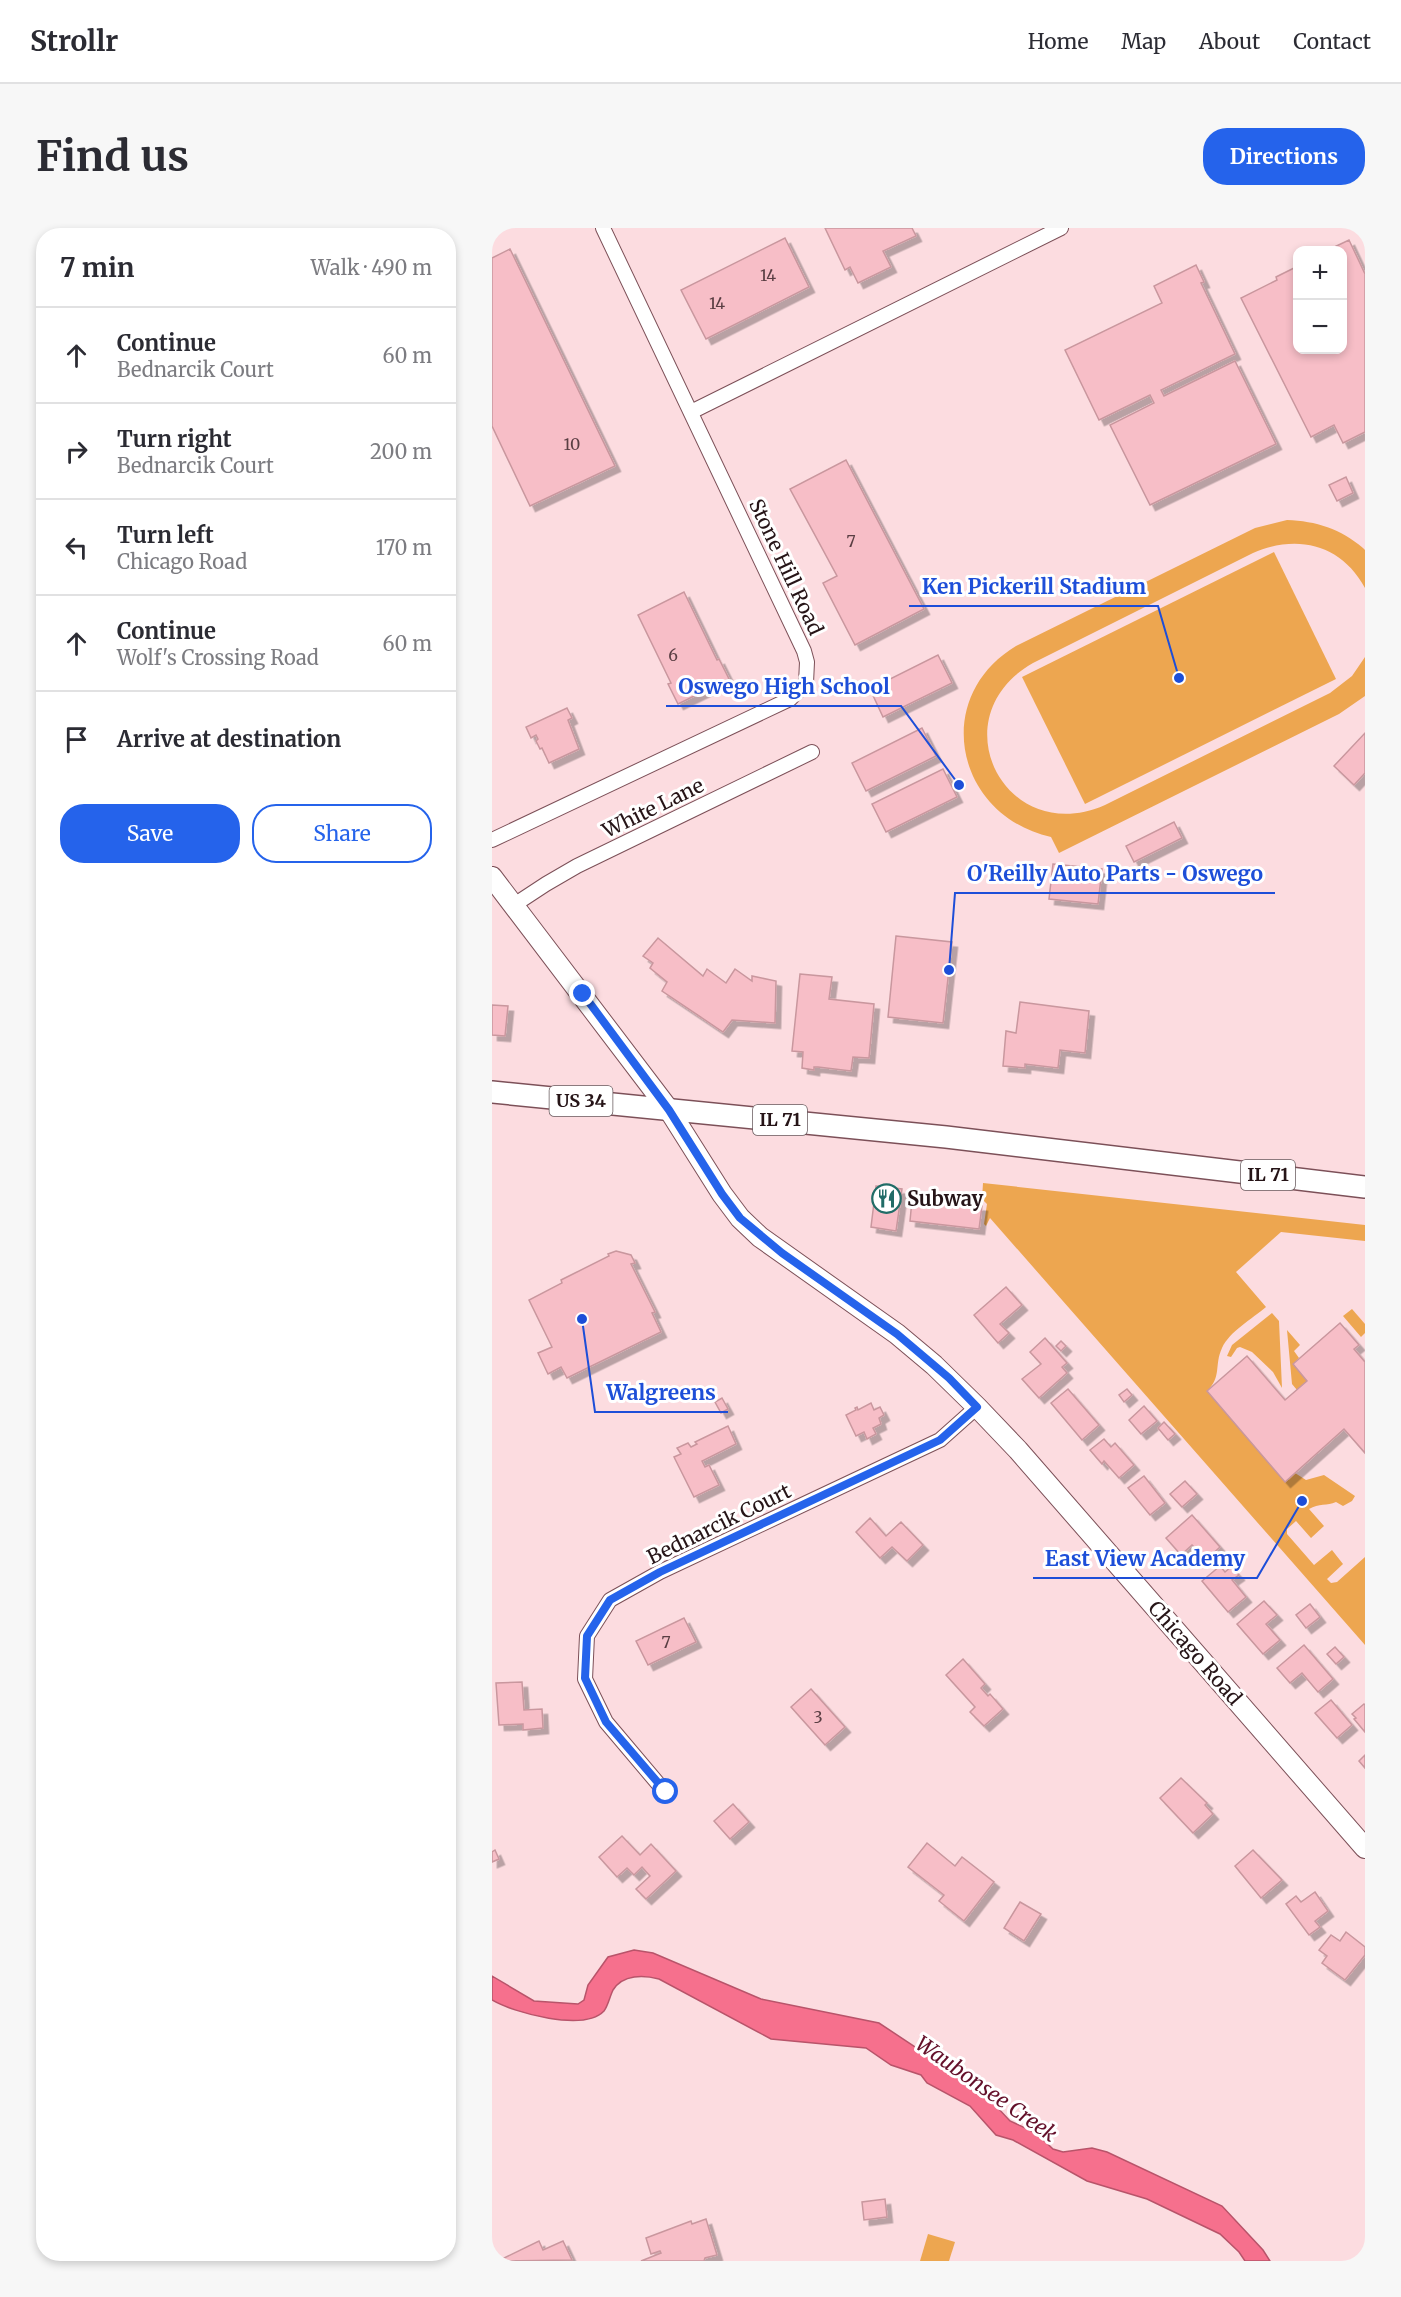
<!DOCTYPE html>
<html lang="en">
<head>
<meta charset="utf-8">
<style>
	body { margin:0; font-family:Merriweather,serif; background:#f7f7f7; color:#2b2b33 }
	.controls { position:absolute; right:18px; top:18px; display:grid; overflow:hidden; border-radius:12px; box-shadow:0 3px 9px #0003 }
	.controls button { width:54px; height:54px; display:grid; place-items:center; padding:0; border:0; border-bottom:2px solid #e1e1e2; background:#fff; color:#2b2b33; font:30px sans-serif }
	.stop { position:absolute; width:18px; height:18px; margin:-14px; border:4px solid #2563eb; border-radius:50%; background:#fff }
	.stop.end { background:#2563eb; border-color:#fff; box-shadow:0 2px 6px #0008 }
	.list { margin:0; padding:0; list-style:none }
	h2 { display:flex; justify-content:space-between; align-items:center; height:78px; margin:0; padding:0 24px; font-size:26px }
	h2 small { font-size:20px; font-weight:400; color:#7c7c81 }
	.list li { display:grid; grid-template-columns:39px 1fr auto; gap:18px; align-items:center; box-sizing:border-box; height:96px; padding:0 24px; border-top:2px solid #e1e1e2 }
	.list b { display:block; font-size:22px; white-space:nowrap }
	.list p { margin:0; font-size:20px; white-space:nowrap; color:#7c7c81 }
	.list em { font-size:20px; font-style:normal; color:#7c7c81 }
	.actions { display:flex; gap:12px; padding:18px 24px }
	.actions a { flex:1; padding:14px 0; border:2px solid #2563eb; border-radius:24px; text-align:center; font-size:21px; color:#2563eb }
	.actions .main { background:#2563eb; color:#fff }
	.icon { flex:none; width:33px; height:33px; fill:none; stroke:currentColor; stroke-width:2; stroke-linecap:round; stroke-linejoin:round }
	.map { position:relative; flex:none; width:873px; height:2033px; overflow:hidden; border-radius:24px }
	header { display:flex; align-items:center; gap:36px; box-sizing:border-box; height:84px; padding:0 30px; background:#fff; border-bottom:2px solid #e1e1e2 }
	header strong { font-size:28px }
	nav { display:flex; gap:33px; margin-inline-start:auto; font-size:21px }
	.intro { display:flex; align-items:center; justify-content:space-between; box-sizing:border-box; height:144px; padding:0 36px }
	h1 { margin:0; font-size:42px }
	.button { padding:15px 27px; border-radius:24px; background:#2563eb; color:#fff; font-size:21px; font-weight:700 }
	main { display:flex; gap:36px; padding:0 36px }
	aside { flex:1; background:#fff; border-radius:24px; box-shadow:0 3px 9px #0003 }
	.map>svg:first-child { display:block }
	.green { fill:#eda650 }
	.water { fill:#f6708d; stroke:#b8546a; stroke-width:1.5 }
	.building { fill:#f7bec7; stroke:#c9979e; stroke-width:1.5; filter:url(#shadow) }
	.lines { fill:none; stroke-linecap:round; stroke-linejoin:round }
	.street-casing { stroke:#7c5058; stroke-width:16 }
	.secondary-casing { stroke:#7c5058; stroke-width:22 }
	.primary-casing { stroke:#7c5058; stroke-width:24 }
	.street { stroke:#fff; stroke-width:14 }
	.secondary { stroke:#fff; stroke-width:20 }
	.primary { stroke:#fff; stroke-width:21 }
	.route { stroke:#2563eb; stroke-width:8 }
	.labels { text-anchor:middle; stroke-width:6; stroke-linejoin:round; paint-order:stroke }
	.number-label { font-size:16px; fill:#5a3e43 }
	.shield { fill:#fff; stroke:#675a5d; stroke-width:1.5 }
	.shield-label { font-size:18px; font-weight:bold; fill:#261417 }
	.street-label { font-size:20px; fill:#261417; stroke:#fff }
	.poi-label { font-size:20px; font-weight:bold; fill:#261417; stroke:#fff; text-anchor:start }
	.water-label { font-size:21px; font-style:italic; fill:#64102a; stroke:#fff }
	.leader { fill:none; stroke:#1d4ed8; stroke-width:2 }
	.callout-dot { fill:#1d4ed8; stroke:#fff; stroke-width:2 }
	.callout-label { font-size:21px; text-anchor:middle; font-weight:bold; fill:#1d4ed8; stroke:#fff; stroke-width:6; stroke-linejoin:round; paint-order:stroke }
</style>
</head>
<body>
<header>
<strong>Strollr</strong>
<nav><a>Home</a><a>Map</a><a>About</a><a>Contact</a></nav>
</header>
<div class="intro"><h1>Find us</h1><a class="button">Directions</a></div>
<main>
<aside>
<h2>7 min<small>Walk · 490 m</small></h2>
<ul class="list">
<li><svg class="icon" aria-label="ahead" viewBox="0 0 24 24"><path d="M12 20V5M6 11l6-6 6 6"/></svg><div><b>Continue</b><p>Bednarcik Court</p></div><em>60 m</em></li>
<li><svg class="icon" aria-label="right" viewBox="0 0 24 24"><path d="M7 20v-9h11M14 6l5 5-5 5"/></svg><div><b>Turn right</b><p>Bednarcik Court</p></div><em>200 m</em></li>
<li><svg class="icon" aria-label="left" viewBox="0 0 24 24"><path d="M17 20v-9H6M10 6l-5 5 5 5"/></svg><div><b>Turn left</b><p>Chicago Road</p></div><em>170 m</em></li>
<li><svg class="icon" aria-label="ahead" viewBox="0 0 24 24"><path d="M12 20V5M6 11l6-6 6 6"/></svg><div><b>Continue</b><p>Wolf's Crossing Road</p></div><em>60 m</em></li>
<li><svg class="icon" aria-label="arrive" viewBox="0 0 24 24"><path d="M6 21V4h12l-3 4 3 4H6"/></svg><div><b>Arrive at destination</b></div></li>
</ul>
<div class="actions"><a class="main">Save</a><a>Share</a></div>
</aside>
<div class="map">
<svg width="873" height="2033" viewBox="0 0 873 2033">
	<defs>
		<filter id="shadow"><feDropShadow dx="5.5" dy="5.5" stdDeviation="0" flood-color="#0004"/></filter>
	</defs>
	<rect width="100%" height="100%" fill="#fcdce0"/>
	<!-- green -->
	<g class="green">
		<path d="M 795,292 C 824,293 849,301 871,320 L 873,322 L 873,360 C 849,316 805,306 761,325 L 541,435 C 446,489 513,621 613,577 L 838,465 L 860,448 L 873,429 L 873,468 L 847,486 L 567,625 L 559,609 C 464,588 438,470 524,418 L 763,300 Z"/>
		<path d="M 782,324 L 844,451 L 593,576 L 530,449 Z"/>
		<path d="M 491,955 L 873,997 L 873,1013 L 789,1004 L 744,1044 L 774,1079 C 760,1091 738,1103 730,1120 C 722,1137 730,1149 715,1163 L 793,1254 L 803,1245 L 814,1252 L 832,1247 L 863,1268 L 860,1273 L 851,1278 L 844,1274 C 835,1278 827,1275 817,1281 L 832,1298 L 819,1310 L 804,1293 L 795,1301 L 795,1306 L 822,1337 L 840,1322 L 851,1336 L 835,1351 L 839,1355 L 845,1354 L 873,1329 L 873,1417 L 498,990 L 494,998 L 492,996 L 495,976 L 490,971 Z"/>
		<path d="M 860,1081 L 873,1096 L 873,1105 L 869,1109 L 851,1088 Z"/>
		<path d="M 780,1085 L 787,1093 L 790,1160 L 781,1144 L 760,1124 L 748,1119 L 745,1120 L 739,1129 L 735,1128 L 740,1117 Z"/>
		<path d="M 795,1102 L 808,1117 L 802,1123 L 807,1130 L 801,1136 L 815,1153 L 805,1162 L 800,1156 Z"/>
		<path d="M 436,2006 L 463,2014 L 457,2033 L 428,2033 Z"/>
	</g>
	<!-- water -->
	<path class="water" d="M 142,1722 L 161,1725 L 269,1771 L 387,1795 L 491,1864 L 518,1893 L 544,1905 L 561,1921 L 571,1924 L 600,1920 L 615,1924 L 730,1978 L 771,2022 L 778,2033 L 753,2033 L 747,2024 L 728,2006 L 655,1971 L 595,1953 L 521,1912 L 504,1907 L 478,1878 L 435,1855 L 429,1847 L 399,1837 L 374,1820 L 279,1811 L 167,1751 C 152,1747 131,1746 121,1762 C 118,1768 116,1778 112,1783 C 92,1804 22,1785 0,1772 L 0,1748 L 42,1773 L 86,1776 L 92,1772 L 96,1757 L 116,1729 Z"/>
	<!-- building -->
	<g class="building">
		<path d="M 333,0 L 420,0 L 424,8 L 391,23 L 399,39 L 366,55 L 358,39 L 353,42 Z"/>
		<path d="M 293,10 L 317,59 L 214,111 L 189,62 Z"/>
		<path d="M 857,12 L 873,46 L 873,204 L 851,215 L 842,197 L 819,209 L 749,70 L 785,52 L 784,49 L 806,38 L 806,122 L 850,122 L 850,22 L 836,22 Z"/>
		<path d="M 18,21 L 123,238 L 38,278 L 0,198 L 0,30 Z"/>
		<path d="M 704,37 L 712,54 L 709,55 L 743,126 L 669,162 L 672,168 L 743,133 L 784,216 L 658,277 L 618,197 L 662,175 L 658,167 L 607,192 L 573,122 L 670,75 L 662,58 Z"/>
		<path d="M 354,232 L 432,381 L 363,417 L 331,355 L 345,348 L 298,261 Z"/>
		<path d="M 854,249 L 861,265 L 845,273 L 837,257 Z"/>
		<path d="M 192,364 L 225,432 L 227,431 L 237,451 L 186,476 L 176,456 L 179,455 L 146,387 Z"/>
		<path d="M 446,427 L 460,455 L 391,489 L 378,461 Z"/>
		<path d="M 75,480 L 80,490 L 76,492 L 87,521 L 57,535 L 50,520 L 48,521 L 44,513 L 46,511 L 44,507 L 39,510 L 34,499 Z"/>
		<path d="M 430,500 L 444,528 L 374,563 L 360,535 Z"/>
		<path d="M 873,505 L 873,545 L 862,557 L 842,538 Z"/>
		<path d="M 451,541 L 465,569 L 394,604 L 380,576 Z"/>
		<path d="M 682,594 L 690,610 L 642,634 L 634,618 Z"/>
		<path d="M 561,636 L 610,641 L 606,676 L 557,671 Z"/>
		<path d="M 404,708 L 460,714 L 451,795 L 396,789 Z"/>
		<path d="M 166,710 L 211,748 L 215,741 L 234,755 L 243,741 L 260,753 L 260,748 L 284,753 L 283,795 L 240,792 L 231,804 L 170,763 L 175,754 L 158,740 L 161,735 L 151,728 Z"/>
		<path d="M 308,746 L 340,749 L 337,771 L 382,776 L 377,830 L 361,829 L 359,843 L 326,839 L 322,839 L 322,842 L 310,840 L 311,824 L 300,823 Z"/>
		<path d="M 528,774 L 597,783 L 593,825 L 568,822 L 566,840 L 533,836 L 533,840 L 511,838 L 514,803 L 524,805 Z"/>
		<path d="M 0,777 L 16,778 L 13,808 L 0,807 Z"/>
		<path d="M 384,958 L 410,961 L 404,1003 L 379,999 Z"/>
		<path d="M 420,972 L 490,978 L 487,1001 L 418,993 Z"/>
		<path d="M 124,1023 L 139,1027 L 143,1035 L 139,1036 L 163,1084 L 160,1085 L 169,1104 L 75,1150 L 69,1139 L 56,1146 L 46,1125 L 60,1119 L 37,1072 L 70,1055 L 69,1052 L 117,1028 L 116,1026 Z"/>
		<path d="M 514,1059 L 530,1077 L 508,1096 L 517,1105 L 506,1115 L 482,1087 Z"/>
		<path d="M 848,1095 L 867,1117 L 862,1121 L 873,1134 L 873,1225 L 852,1201 L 793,1254 L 715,1163 L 755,1128 L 793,1172 L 815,1153 L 801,1136 Z"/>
		<path d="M 553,1110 L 575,1135 L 570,1139 L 575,1145 L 547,1170 L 530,1151 L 549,1136 L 538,1124 Z"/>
		<path d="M 569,1113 L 574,1118 L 569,1123 L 564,1118 Z"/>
		<path d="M 576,1161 L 607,1197 L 590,1212 L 559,1175 Z"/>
		<path d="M 635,1161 L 640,1167 L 632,1174 L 627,1167 Z"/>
		<path d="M 230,1170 L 236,1181 L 229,1185 L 223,1174 Z"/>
		<path d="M 379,1175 L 382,1182 L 388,1179 L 392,1187 L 387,1190 L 389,1196 L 381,1200 L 384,1206 L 375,1211 L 372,1204 L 364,1208 L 354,1187 L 364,1182 L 363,1180 L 365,1179 L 366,1182 Z"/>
		<path d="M 652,1178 L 665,1193 L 649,1206 L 637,1192 Z"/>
		<path d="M 672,1194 L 683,1206 L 676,1212 L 666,1200 Z"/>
		<path d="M 236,1198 L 244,1216 L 210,1233 L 213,1239 L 217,1237 L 227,1257 L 202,1269 L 182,1229 L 189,1226 L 185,1220 L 196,1215 L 199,1219 L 205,1216 L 203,1214 Z"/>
		<path d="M 612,1211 L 619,1219 L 623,1215 L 642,1237 L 627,1250 L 612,1233 L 610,1236 L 598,1222 Z"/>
		<path d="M 652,1248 L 673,1275 L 658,1287 L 636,1260 Z"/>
		<path d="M 693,1253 L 705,1266 L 690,1279 L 678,1266 Z"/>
		<path d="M 700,1287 L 728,1319 L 715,1331 L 700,1317 L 689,1327 L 674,1310 Z"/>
		<path d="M 378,1290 L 394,1308 L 409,1294 L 431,1317 L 415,1333 L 400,1319 L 388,1330 L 364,1304 Z"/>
		<path d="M 728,1338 L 733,1344 L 739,1339 L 747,1347 L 740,1352 L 754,1369 L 736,1384 L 710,1353 Z"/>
		<path d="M 772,1373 L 785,1387 L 774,1396 L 788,1412 L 771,1426 L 745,1396 Z"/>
		<path d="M 818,1376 L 828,1389 L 814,1400 L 804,1387 Z"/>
		<path d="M 192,1390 L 204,1414 L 156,1437 L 144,1413 Z"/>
		<path d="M 812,1417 L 841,1451 L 826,1464 L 810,1445 L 798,1455 L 785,1440 Z"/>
		<path d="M 843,1419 L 852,1429 L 844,1436 L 835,1426 Z"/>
		<path d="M 471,1431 L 493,1456 L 489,1460 L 496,1468 L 498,1466 L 511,1481 L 492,1498 L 478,1484 L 483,1479 L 454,1447 Z"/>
		<path d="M 30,1454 L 32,1482 L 50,1481 L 51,1500 L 31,1502 L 31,1496 L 7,1497 L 4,1455 Z"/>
		<path d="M 319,1461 L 353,1499 L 333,1517 L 299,1479 Z"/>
		<path d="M 839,1472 L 860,1497 L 845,1510 L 823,1485 Z"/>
		<path d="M 872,1476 L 873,1477 L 873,1504 L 862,1491 L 864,1490 L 860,1486 Z"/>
		<path d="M 873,1527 L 873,1540 L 867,1533 Z"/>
		<path d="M 689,1550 L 715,1575 L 713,1577 L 721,1586 L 701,1605 L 668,1570 Z"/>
		<path d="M 241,1576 L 257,1594 L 238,1611 L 222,1593 Z"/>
		<path d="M 130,1608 L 148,1627 L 159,1616 L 184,1643 L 154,1671 L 144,1661 L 158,1648 L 150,1639 L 142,1647 L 135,1640 L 125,1649 L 107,1629 Z"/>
		<path d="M 435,1615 L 463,1638 L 470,1629 L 502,1654 L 472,1693 L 447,1673 L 452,1667 L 416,1639 Z"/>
		<path d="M 3,1622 L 7,1631 L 0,1634 L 0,1624 Z"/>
		<path d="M 761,1622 L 790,1652 L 769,1670 L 743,1638 Z"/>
		<path d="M 823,1664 L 836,1683 L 823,1693 L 828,1699 L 817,1707 L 794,1676 L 804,1668 L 809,1674 Z"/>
		<path d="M 528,1674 L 549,1686 L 532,1713 L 512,1700 Z"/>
		<path d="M 854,1704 L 873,1719 L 873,1727 L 853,1752 L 830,1735 L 835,1728 L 827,1722 L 839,1707 L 848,1713 Z"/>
		<path d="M 393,1971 L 395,1989 L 372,1992 L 370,1974 Z"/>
		<path d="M 214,1991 L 225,2027 L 213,2030 L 212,2033 L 149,2033 L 169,2025 L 168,2023 L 159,2026 L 154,2010 L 199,1993 L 200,1996 Z"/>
		<path d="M 47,2013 L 51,2022 L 71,2013 L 80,2032 L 6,2033 Z"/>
	</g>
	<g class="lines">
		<defs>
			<g id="street">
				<path d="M 199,184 L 569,0"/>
				<path d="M 0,612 L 298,471 L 314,455 L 315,434 L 312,423 L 111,0"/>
				<path d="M 22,677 L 54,656 L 85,638 L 320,524"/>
				<path d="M 174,1565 L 114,1494 L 93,1451 L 95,1408 L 118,1372 L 168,1344 L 448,1212 L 485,1179"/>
			</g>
			<path id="secondary" d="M 0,649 L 177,882 L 230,966 L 248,990 L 268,1009 L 405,1106 L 442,1137 L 485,1179 L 526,1222 L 873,1620"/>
			<path id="primary" d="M 0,864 L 454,909 L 873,959"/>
		</defs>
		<!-- street casing -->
		<use href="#street" class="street-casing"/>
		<!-- secondary casing -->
		<use href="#secondary" class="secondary-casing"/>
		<!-- primary casing -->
		<use href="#primary" class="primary-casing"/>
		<!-- street -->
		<use href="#street" class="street"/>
		<!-- secondary -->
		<use href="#secondary" class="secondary"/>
		<!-- primary -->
		<use href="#primary" class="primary"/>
	</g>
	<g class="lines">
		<!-- route -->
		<path class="route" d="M 91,766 L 177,882 L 230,966 L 248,990 L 290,1025 L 405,1106 L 457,1150 L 485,1179 L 448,1212 L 168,1344 L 118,1372 L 95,1408 L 93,1450 L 114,1494 L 174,1564"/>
	</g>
	<!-- icons -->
	<defs>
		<symbol id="restaurant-ring" viewBox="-11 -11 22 22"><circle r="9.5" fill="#fff" stroke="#216c67" stroke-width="1.5"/><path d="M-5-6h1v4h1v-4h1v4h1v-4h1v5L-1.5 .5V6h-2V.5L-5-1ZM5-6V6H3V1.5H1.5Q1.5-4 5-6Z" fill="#216c67"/></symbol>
	</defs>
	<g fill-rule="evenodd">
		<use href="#restaurant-ring" x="378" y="954" width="33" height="33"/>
	</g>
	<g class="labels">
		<!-- number labels -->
		<g class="number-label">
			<text x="276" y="53">14</text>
			<text x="225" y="81">14</text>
			<text x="80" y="222">10</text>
			<text x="359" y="319">7</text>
			<text x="181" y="433">6</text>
			<text x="174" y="1420">7</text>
			<text x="326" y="1495">3</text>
		</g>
		<!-- shield labels -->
		<g class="shield">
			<rect x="57.5" y="858" width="63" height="30" rx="4.5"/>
			<rect x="261" y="877" width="54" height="30" rx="4.5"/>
			<rect x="749" y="932" width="54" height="30" rx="4.5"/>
		</g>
		<g class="shield-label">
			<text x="89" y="879">US 34</text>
			<text x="288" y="898">IL 71</text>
			<text x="776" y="953">IL 71</text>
		</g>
		<!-- street labels -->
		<g class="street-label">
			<text transform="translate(294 339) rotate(65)" y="7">Stone Hill Road</text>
			<text transform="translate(161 580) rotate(-26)" y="7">White Lane</text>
			<text transform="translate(227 1296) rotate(-26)" y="7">Bednarcik Court</text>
			<text transform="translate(703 1425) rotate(49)" y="7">Chicago Road</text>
		</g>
		<!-- poi labels -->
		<g class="poi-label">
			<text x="415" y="978">Subway</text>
		</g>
		<!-- water labels -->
		<g class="water-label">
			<text transform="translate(494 1861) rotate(35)" y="7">Waubonsee Creek</text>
		</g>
	</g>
	<!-- callouts -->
	<path class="leader" d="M687 450L666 378H417M467 557L409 478H174M457 742L463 665H783M90 1091L103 1184H236M810 1273L765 1350H541"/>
	<g class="callout-dot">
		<circle cx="687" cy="450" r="6"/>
		<circle cx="467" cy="557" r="6"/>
		<circle cx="457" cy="742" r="6"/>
		<circle cx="90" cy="1091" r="6"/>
		<circle cx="810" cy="1273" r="6"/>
	</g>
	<g class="callout-label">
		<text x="542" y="366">Ken Pickerill Stadium</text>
		<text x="292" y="466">Oswego High School</text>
		<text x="623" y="653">O'Reilly Auto Parts - Oswego</text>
		<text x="169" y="1172">Walgreens</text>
		<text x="653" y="1338">East View Academy</text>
	</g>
</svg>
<div class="controls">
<button>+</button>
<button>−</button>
</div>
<div class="stop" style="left:174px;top:1564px"></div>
<div class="stop end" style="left:91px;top:766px"></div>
</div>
</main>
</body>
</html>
